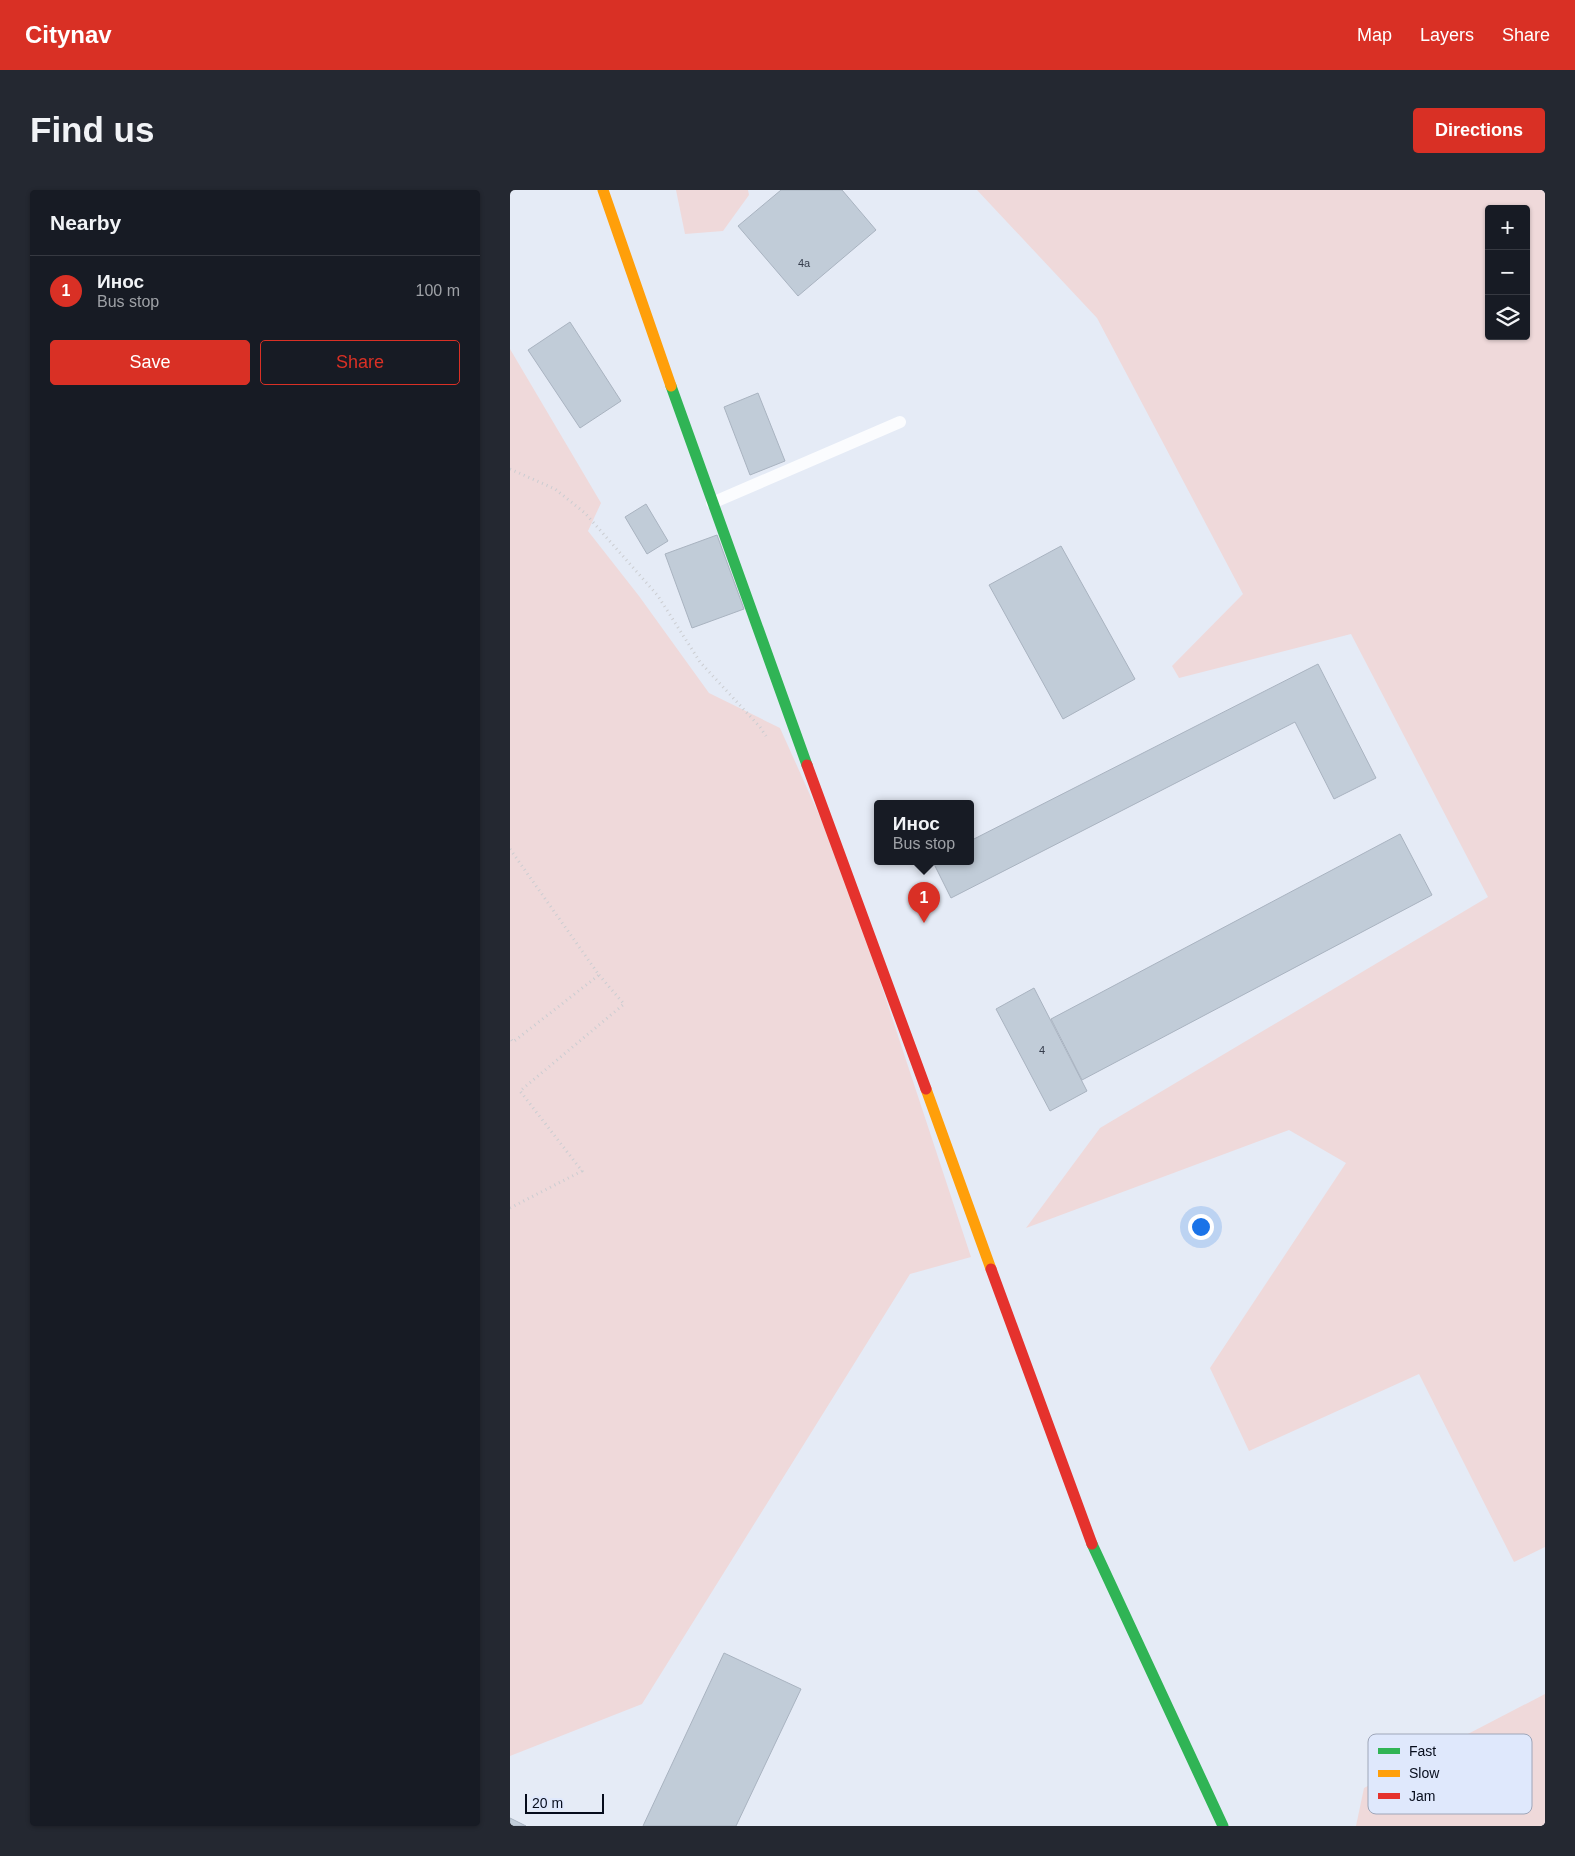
<!DOCTYPE html>
<html lang="en">
<head>
<meta charset="utf-8">
<style>
	body { margin:0; font-family:Helvetica,sans-serif; background:#242831; color:#f1f3f6 }
	.controls { position:absolute; right:15px; top:15px; display:grid; overflow:hidden; border-radius:5px; box-shadow:0 1px 4px #0004 }
	.controls button { width:45px; height:45px; display:grid; place-items:center; padding:0; border:0; border-bottom:1px solid #363941; background:#171b24; color:#f1f3f6; font:25px sans-serif }
	.scale { position:absolute; left:15px; bottom:12px; width:79px; box-sizing:border-box; padding-left:5px; border:2px solid #060c1c; border-top:0; font-size:14px; line-height:18px; white-space:nowrap; color:#060c1c; -webkit-text-stroke:4px #dfe8fc; paint-order:stroke }
	.you { position:absolute; left:690px; top:1036px; width:18px; height:18px; margin:-12px; border:4px solid #fff; border-radius:50%; background:#1a73e8; box-shadow:0 0 0 8px #1a73e833 }
	.badge { display:grid; place-items:center; width:32px; height:32px; border-radius:50%; background:#d93025; color:#fff; font-size:16px; font-weight:700 }
	.pin { position:absolute; translate:-50% -41px; filter:drop-shadow(0 1px 2px #0008) }
	.pin::after { content:''; position:absolute; top:26px; width:18px; height:15px; background:inherit; clip-path:polygon(0 0,100% 0,50% 100%) }
	.popup { position:absolute; left:364px; top:610px; width:100px; height:65px; box-sizing:border-box; display:grid; place-content:center; border-radius:5px; background:#171b24; filter:drop-shadow(0 1px 4px #0005); font-size:16px; white-space:nowrap; color:#9ea1a6 }
	.popup b { font-size:19px; color:#f1f3f6 }
	.popup::after { content:''; position:absolute; left:50%; top:100%; margin-left:-10px; border:10px solid transparent; border-top-color:#171b24 }
	.list { margin:0; padding:0; list-style:none }
	h2 { display:flex; justify-content:space-between; align-items:center; height:65px; margin:0; padding:0 20px; font-size:21px }
	h2 small { font-size:16px; font-weight:400; color:#9ea1a6 }
	.list li { display:grid; grid-template-columns:32px 1fr auto; gap:15px; align-items:center; box-sizing:border-box; height:70px; padding:0 20px; border-top:1px solid #363941 }
	.list b { display:block; font-size:19px; white-space:nowrap }
	.list p { margin:0; font-size:16px; white-space:nowrap; color:#9ea1a6 }
	.list em { font-size:16px; font-style:normal; color:#9ea1a6 }
	.actions { display:flex; gap:10px; padding:15px 20px }
	.actions a { flex:1; padding:11px 0; border:1px solid #d93025; border-radius:5px; text-align:center; font-size:18px; color:#d93025 }
	.actions .main { background:#d93025; color:#fff }
	.icon { flex:none; width:28px; height:28px; fill:none; stroke:currentColor; stroke-width:2; stroke-linecap:round; stroke-linejoin:round }
	.map { position:relative; flex:none; width:1035px; height:1636px; overflow:hidden; border-radius:5px }
	header { display:flex; align-items:center; gap:30px; box-sizing:border-box; height:70px; padding:0 25px; background:#d93025; color:#fff }
	header strong { font-size:24px }
	nav { display:flex; gap:28px; margin-inline-start:auto; font-size:18px }
	.intro { display:flex; align-items:center; justify-content:space-between; box-sizing:border-box; height:120px; padding:0 30px }
	h1 { margin:0; font-size:35px }
	.button { padding:12px 22px; border-radius:5px; background:#d93025; color:#fff; font-size:18px; font-weight:700 }
	main { display:flex; gap:30px; padding:0 30px }
	aside { flex:1; background:#171b24; border-radius:5px; box-shadow:0 1px 4px #0004 }
	.map>svg:first-child { display:block }
	.green { fill:#efd9da; fill-rule:evenodd }
	.building { fill:#c1ccd8; stroke:#a9b3c0 }
	.lines { fill:none; stroke-linecap:round; stroke-linejoin:round }
	.path { stroke:#cbcdd1; stroke-width:3; stroke-dasharray:1 4; stroke-linecap:butt }
	.lane { stroke:#fbfcfe; stroke-width:12 }
	.fast { stroke:#30b455; stroke-width:11 }
	.slow { stroke:#ff9f0a; stroke-width:11 }
	.jam { stroke:#e5322d; stroke-width:11 }
	.labels { text-anchor:middle; stroke-width:5; stroke-linejoin:round; paint-order:stroke }
	.number-label { font-size:11px; fill:#353c4b }
	.key { fill:#dfe8fc; stroke:#9ea6b9; stroke-width:1 }
	.key-label { font-size:14px; fill:#060c1c }
</style>
</head>
<body>
<header>
<strong>Citynav</strong>
<nav><a>Map</a><a>Layers</a><a>Share</a></nav>
</header>
<div class="intro"><h1>Find us</h1><a class="button">Directions</a></div>
<main>
<aside>
<h2>Nearby<small></small></h2>
<ul class="list">
<li><span class="badge">1</span><div><b>Инос</b><p>Bus stop</p></div><em>100 m</em></li>
</ul>
<div class="actions"><a class="main">Save</a><a>Share</a></div>
</aside>
<div class="map">
<svg width="1035" height="1636" viewBox="0 0 1035 1636">
	<rect width="100%" height="100%" fill="#e5ebf6"/>
	<!-- green -->
	<g class="green">
		<path d="M 166,0 L 238,0 L 239,5 L 213,41 L 175,44 Z"/>
		<path d="M 467,0 L 1035,0 L 1035,1357 L 1004,1372 L 909,1184 L 739,1261 L 700,1178 L 836,973 L 779,940 L 516,1038 L 590,938 L 978,707 L 841,444 L 669,488 L 662,476 L 733,404 L 587,128 ZM 979,19 L 1016,19 L 1016,146 L 979,146 Z"/>
		<path d="M 0,159 L 91,313 L 78,341 L 129,406 L 199,503 L 270,538 L 332,676 L 461,1067 L 400,1084 L 132,1514 L 0,1566 Z"/>
		<path d="M 1035,1504 L 1035,1636 L 846,1636 L 854,1598 Z"/>
	</g>
	<!-- building -->
	<g class="building">
		<path d="M 271,0 L 332,0 L 366,40 L 288,106 L 228,36 Z"/>
		<path d="M 60,132 L 111,211 L 70,238 L 18,160 Z"/>
		<path d="M 248,203 L 275,271 L 240,285 L 214,217 Z"/>
		<path d="M 136,314 L 158,351 L 137,364 L 115,327 Z"/>
		<path d="M 207,345 L 234,419 L 182,438 L 155,364 Z"/>
		<path d="M 551,356 L 625,489 L 553,529 L 479,395 Z"/>
		<path d="M 808,474 L 866,588 L 824,609 L 785,532 L 441,708 L 423,672 L 460,672 L 460,651 Z"/>
		<path d="M 890,644 L 922,705 L 572,890 L 541,829 Z"/>
		<path d="M 524,798 L 577,901 L 540,921 L 486,819 Z"/>
		<path d="M 214,1463 L 291,1499 L 226,1636 L 133,1636 Z"/>
		<path d="M 0,1628 L 16,1636 L 0,1636 Z"/>
	</g>
	<g class="lines">
		<!-- path -->
		<g class="path">
			<path d="M 0,279 L 45,299 L 75,323 L 148,406 L 190,472 L 250,537 L 256,546"/>
			<path d="M 0,659 L 89,785 L 3,852 L 0,848"/>
			<path d="M 0,1018 L 72,981 L 10,901 L 114,814 L 89,785"/>
		</g>
		<!-- lane -->
		<path class="lane" d="M 202,313 L 390,232"/>
		<!-- fast -->
		<g class="fast">
			<path d="M 161,196 L 297,575"/>
			<path d="M 582,1354 L 713,1636"/>
		</g>
		<!-- slow -->
		<g class="slow">
			<path d="M 93,0 L 161,196"/>
			<path d="M 416,899 L 481,1079"/>
		</g>
		<!-- jam -->
		<g class="jam">
			<path d="M 297,575 L 416,899"/>
			<path d="M 481,1079 L 582,1354"/>
		</g>
	</g>
	<g class="labels">
		<!-- number labels -->
		<g class="number-label">
			<text x="294" y="77">4a</text>
			<text x="532" y="864">4</text>
		</g>
	</g>
	<!-- legend -->
	<rect x="858" y="1544" width="164" height="80" rx="8" class="key"/>
	<rect x="868" y="1558" width="22" height="6" fill="#30b455"/>
	<rect x="868" y="1580" width="22" height="7" fill="#ff9f0a"/>
	<rect x="868" y="1603" width="22" height="6" fill="#e5322d"/>
	<g class="key-label">
		<text x="899" y="1566">Fast</text>
		<text x="899" y="1588">Slow</text>
		<text x="899" y="1611">Jam</text>
	</g>
</svg>
<div class="controls">
<button>+</button>
<button>−</button>
<button><svg class="icon" aria-label="layers" viewBox="0 0 24 24"><path d="M12 4l9 5-9 5-9-5zM3 14l9 5 9-5"/></svg></button>
</div>
<div class="scale">20 m</div>
<div class="you"></div>
<div class="pin badge" style="left:414px;top:733px">1</div>
<div class="popup"><b>Инос</b>Bus stop</div>
</div>
</main>
</body>
</html>
